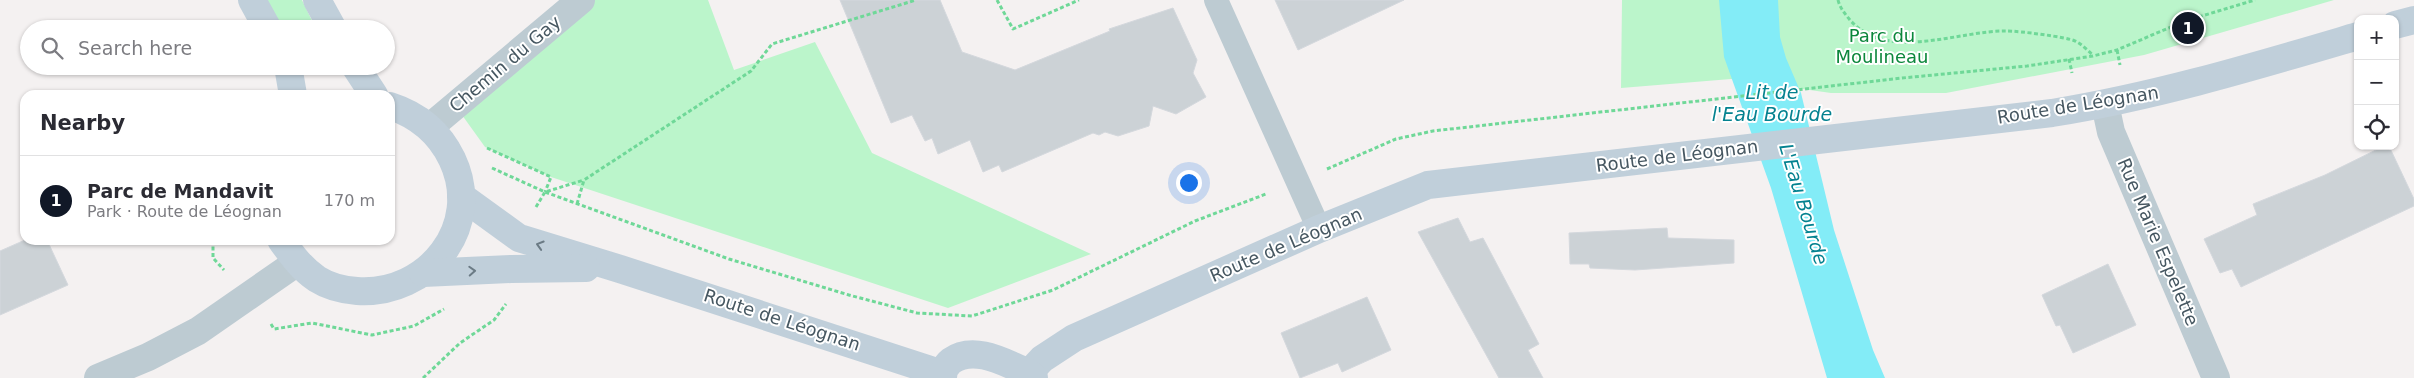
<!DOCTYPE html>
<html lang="en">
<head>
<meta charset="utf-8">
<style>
	body { margin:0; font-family:"DejaVu Sans",sans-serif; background:#f7f7f7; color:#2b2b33 }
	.controls { position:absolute; right:15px; top:15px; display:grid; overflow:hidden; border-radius:10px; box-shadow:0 1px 4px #0004 }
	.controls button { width:45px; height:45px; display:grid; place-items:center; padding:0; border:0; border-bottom:1px solid #e1e1e2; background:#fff; color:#2b2b33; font:25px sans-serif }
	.you { position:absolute; left:1188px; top:182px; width:18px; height:18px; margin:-12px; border:4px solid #fff; border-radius:50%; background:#1a73e8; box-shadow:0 0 0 8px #1a73e833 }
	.badge { display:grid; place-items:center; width:32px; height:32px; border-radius:50%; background:#111827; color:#fff; font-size:16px; font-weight:700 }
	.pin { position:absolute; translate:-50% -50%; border:2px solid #fff; box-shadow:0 1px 5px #0006 }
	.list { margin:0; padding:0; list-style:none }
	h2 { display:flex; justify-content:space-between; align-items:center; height:65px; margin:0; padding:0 20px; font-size:21px }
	h2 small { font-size:16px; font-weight:400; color:#7c7c81 }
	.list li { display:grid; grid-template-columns:32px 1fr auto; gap:15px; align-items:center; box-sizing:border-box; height:90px; padding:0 20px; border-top:1px solid #e1e1e2 }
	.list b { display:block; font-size:19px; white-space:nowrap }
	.list p { margin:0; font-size:16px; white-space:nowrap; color:#7c7c81 }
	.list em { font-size:16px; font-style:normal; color:#7c7c81 }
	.icon { flex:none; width:28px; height:28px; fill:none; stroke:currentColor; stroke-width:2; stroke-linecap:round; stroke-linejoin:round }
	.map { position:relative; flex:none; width:2414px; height:378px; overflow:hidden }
	.search { position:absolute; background:#fff; box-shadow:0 1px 4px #0004; left:20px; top:20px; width:375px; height:55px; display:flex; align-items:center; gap:12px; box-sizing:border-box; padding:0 18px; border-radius:28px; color:#7c7c81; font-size:19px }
	.panel { position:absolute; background:#fff; box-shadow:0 1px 4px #0004; left:20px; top:90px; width:375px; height:155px; border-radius:15px }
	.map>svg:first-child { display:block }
	.green { fill:#bbf5cb }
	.water { fill:#83ecf7 }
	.building { fill:#ccd2d6; stroke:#d4d8dd }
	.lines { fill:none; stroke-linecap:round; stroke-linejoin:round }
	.path { stroke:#6fd898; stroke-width:3; stroke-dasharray:4 2.5; stroke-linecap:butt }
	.lane { stroke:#bdcbd2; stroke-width:24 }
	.street { stroke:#bdcbd2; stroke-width:28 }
	.secondary { stroke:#c0cfda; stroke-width:28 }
	.oneway { stroke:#6b7b85 }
	.labels { text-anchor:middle; stroke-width:4; stroke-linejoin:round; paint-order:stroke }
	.park-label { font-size:18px; fill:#0c873c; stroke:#fff }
	.street-label { font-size:18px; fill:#465761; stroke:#fff }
	.water-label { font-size:19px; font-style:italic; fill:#048290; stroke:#fff }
</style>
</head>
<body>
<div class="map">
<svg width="2414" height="378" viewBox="0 0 2414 378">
	<rect width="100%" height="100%" fill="#f4f1f1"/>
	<!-- green -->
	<g class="green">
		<path d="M 266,0 L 302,0 L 316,29 L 282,29 Z"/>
		<path d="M 585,0 L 708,0 L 734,70 L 815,42 L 872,153 L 1091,254 L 948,308 L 551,177 L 485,147 L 462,115 Z"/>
		<path d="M 1622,0 L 2334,0 L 2144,55 L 1946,93 L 1831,93 L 1731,79 L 1621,88 Z"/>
	</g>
	<!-- water -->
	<path class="water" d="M 1719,0 L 1778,0 L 1780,37 L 1786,58 L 1801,93 L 1834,230 L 1873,350 L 1885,378 L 1827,378 L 1771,188 L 1724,57 Z"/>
	<!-- building -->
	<g class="building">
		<path d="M 840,0 L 940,0 L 962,52 L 1015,70 L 1110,31 L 1109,29 L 1173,8 L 1197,60 L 1193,73 L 1206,97 L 1176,114 L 1153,106 L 1149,126 L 1118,136 L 1105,132 L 1099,135 L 1093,133 L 1002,172 L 999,165 L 983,172 L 970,140 L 938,154 L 932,138 L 925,141 L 912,115 L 891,123 Z"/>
		<path d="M 1275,0 L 1404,0 L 1298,50 Z"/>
		<path d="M 2384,146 L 2389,146 L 2414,199 L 2414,206 L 2241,287 L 2232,269 L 2220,273 L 2204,239 L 2257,215 L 2253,204 L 2325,175 Z"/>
		<path d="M 1458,218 L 1470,242 L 1483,238 L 1539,344 L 1528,350 L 1543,378 L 1499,378 L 1418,232 Z"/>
		<path d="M 1667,228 L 1668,238 L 1734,240 L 1734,263 L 1635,270 L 1590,268 L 1589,264 L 1570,264 L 1569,233 Z"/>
		<path d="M 25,240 L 47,240 L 68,285 L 0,315 L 0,251 Z"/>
		<path d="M 2108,264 L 2136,325 L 2073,353 L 2060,325 L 2056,326 L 2042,295 Z"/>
		<path d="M 1367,297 L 1391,350 L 1342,372 L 1338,363 L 1300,378 L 1281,333 Z"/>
	</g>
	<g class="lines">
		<!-- path -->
		<g class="path">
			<path d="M 997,0 L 1013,29 L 1079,0"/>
			<path d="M 1838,0 C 1840,8 1845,14 1850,20 C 1888,63 1959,30 2007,31 C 2019,31 2067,37 2075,41 C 2082,44 2088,51 2093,55"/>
			<path d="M 2117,50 L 2120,65"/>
			<path d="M 2069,59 L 2072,73"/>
			<path d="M 487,148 L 551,177 L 545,192"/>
			<path d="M 492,168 L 545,192 L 729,259 L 849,295 L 917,313 L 972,316 L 1053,290 L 1195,221 L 1266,194"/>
			<path d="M 1327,169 L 1396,139 L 1433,131 L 1902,78 L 2027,66 L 2093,56 L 2117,50 L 2185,21 L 2255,0"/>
			<path d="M 577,204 L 584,180 L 751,71 L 772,44 L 916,0"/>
			<path d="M 536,207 L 545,192 L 584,180"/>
			<path d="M 213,240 L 213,258 L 224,270"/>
			<path d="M 271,324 L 274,329 L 312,323 L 372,335 L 414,326 L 444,309"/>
			<path d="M 423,378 L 460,343 L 494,320 L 506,304"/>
		</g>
		<!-- lane -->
		<path class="lane" d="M 1216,0 L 1319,229"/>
		<!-- street -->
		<g class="street">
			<path d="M 2105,104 L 2111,132 L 2216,378"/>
			<path d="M 430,127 L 581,0"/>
			<path d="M 98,378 L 148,357 L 198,331 L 296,263"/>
		</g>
		<!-- secondary -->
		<g class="secondary">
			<path d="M 252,0 L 268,29"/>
			<path d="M 317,0 L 333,29"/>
			<path d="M 2395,25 L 2414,20"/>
			<path d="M 288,66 L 293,95"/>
			<path d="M 355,66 L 374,95"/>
			<path d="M 461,196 L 519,238 L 620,269 L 943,374"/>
			<path d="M 281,240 C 292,255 301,268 317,279 C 328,286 343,290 357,291 C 428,296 484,226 452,159 C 439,132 418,115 390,106"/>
			<path d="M 423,273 L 511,269 L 586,268"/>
			<path d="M 1029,373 L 1042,359 L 1074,338 L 1319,229 L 1428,185 L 2052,113 C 2157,96 2256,66 2358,36"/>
			<path d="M 943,378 C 943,372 946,365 951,361 C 975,344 1007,364 1029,373 L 1034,378"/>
		</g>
	</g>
	<!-- one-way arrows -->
	<defs><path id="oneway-chevron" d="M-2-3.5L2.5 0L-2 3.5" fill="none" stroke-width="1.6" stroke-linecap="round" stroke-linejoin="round" transform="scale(1.25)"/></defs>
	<g class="oneway">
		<use href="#oneway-chevron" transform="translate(540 245) rotate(-163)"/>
		<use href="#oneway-chevron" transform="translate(472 271) rotate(-3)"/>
	</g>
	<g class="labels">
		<!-- park labels -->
		<g class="park-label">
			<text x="1882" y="42">Parc du<tspan x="1882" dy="21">Moulineau</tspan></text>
		</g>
		<!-- street labels -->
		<g class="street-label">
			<text transform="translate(505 64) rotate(-40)" y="6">Chemin du Gay</text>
			<text transform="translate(2078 105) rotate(-9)" y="6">Route de Léognan</text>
			<text transform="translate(1677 156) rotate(-7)" y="6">Route de Léognan</text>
			<text transform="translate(2158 242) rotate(67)" y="6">Rue Marie Espelette</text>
			<text transform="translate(1286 245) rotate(-23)" y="6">Route de Léognan</text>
			<text transform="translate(782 320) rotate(18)" y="6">Route de Léognan</text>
		</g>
		<!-- water labels -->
		<g class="water-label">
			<text x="1772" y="99">Lit de<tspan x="1772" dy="22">l'Eau Bourde</tspan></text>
			<text transform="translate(1804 204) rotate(73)" y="7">L'Eau Bourde</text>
		</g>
	</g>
</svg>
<div class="controls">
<button>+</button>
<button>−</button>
<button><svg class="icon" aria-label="locate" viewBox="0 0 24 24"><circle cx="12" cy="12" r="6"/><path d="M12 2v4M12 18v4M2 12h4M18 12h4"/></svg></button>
</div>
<div class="you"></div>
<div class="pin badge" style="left:2188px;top:28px">1</div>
<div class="search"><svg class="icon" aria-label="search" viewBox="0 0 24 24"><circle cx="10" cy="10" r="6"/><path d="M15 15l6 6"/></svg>Search here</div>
<section class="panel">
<h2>Nearby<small></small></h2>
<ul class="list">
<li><span class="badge">1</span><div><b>Parc de Mandavit</b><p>Park · Route de Léognan</p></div><em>170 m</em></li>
</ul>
</section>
</div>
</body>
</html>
